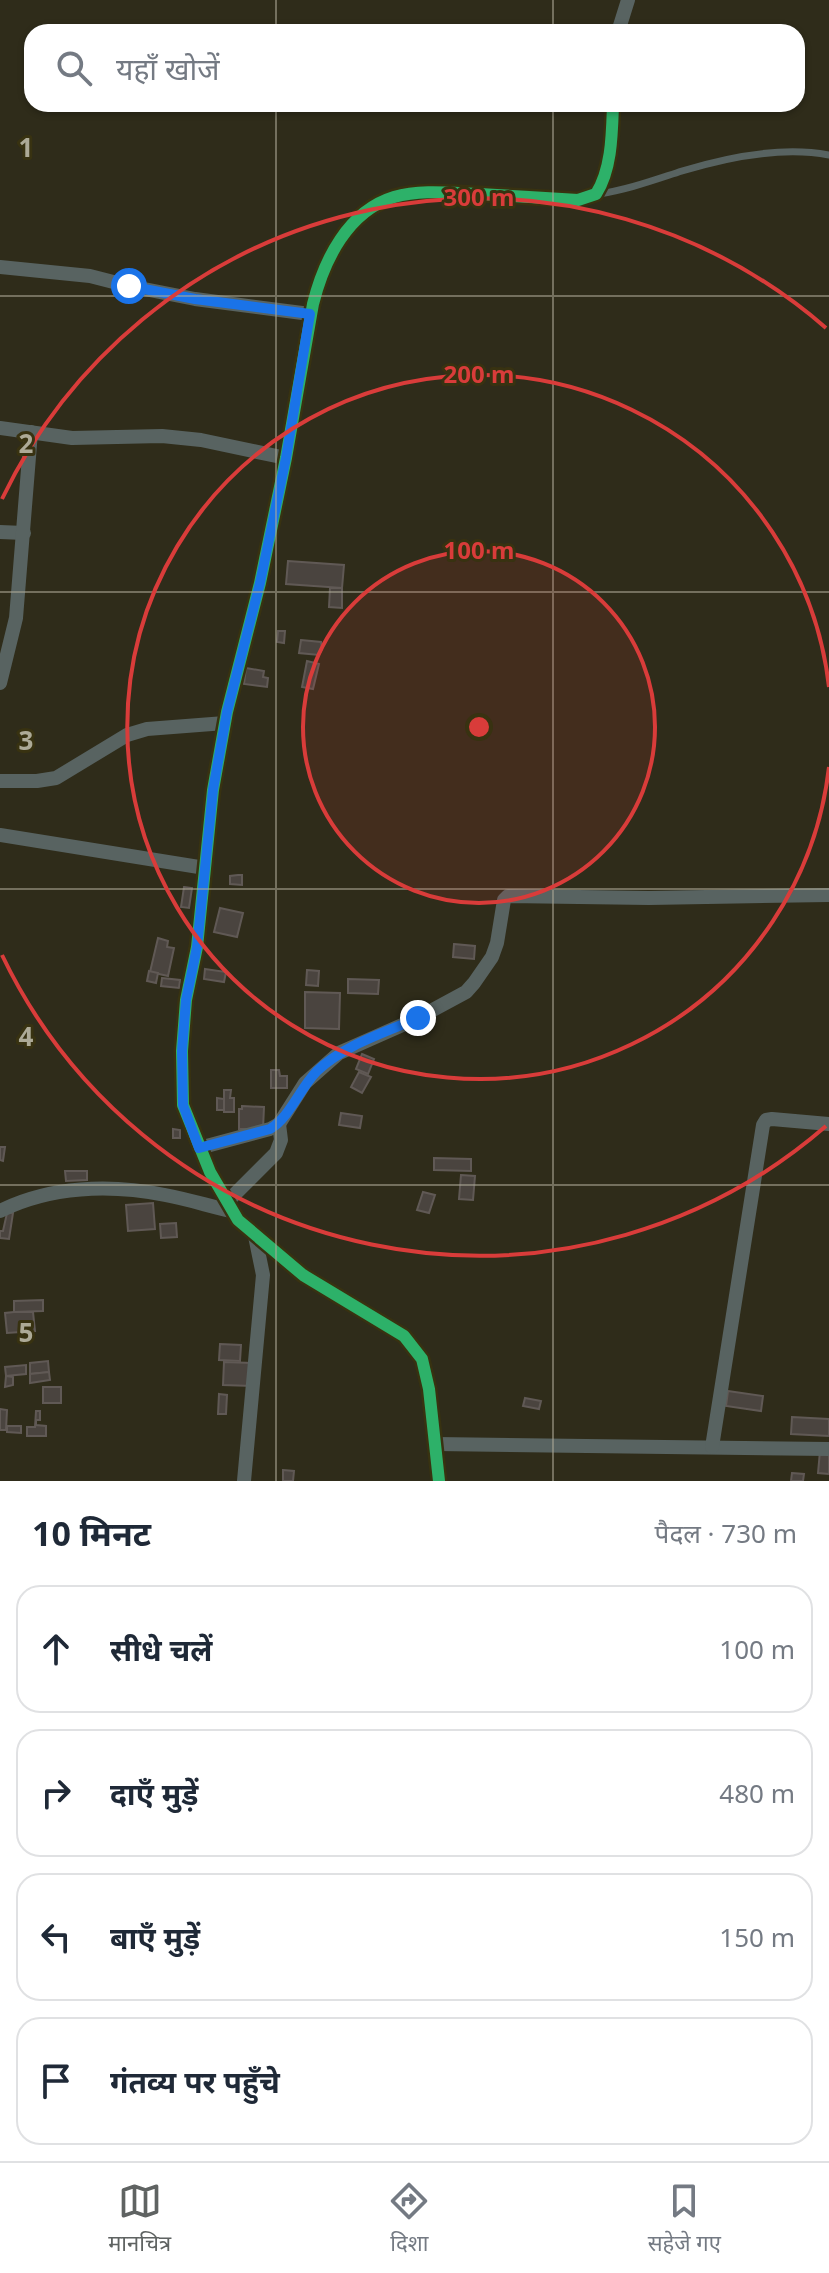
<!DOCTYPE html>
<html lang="hi">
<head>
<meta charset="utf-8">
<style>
	body { margin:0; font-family:"Noto Sans","Noto Sans Devanagari",sans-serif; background:#f2f2f3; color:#1f2937 }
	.stop { position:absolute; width:24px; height:24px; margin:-18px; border:6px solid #1a73e8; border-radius:50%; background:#fff }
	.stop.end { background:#1a73e8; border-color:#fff; box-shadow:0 2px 8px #0008 }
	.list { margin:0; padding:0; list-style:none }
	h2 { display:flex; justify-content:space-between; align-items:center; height:104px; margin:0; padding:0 32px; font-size:34px }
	h2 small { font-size:26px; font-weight:400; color:#747a83 }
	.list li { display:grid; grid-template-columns:52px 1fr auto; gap:24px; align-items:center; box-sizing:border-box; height:128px; margin:0 16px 16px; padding:0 16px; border:2px solid #e0e1e3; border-radius:24px }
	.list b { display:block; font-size:30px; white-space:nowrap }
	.list em { font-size:26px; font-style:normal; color:#747a83 }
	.icon { flex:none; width:44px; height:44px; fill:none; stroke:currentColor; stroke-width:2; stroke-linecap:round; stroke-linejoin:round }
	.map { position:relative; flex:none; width:829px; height:1481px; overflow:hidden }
	.search { position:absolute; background:#fff; box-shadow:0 2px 6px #0004; left:24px; right:24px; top:24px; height:88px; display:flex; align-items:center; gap:20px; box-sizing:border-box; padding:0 28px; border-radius:24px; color:#747a83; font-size:30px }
	.sheet { height:680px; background:#fff }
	nav { display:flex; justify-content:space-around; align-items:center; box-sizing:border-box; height:112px; border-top:2px solid #e0e1e3; background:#fff; font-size:22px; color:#747a83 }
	nav a { display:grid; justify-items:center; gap:4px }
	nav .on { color:#5f6362 }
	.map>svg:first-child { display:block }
	.building { fill:#4a443f; stroke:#605955; stroke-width:2 }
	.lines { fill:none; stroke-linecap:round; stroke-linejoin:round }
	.lane { stroke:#586361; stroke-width:7 }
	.street { stroke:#586361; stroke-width:14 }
	.cycleway-casing { stroke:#383211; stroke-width:17 }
	.cycleway { stroke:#2db169; stroke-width:12 }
	.route { stroke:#1a73e8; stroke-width:10 }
	.grid { fill:none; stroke:#adaa97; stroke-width:2; stroke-opacity:0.55 }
	.ring { fill:none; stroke:#d93c3a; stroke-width:4 }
	.grid-label { font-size:26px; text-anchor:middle; font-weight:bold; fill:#adaa97; stroke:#383211; stroke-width:6; stroke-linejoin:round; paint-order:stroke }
	.centre { fill:#d93c3a; stroke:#383211; stroke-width:4 }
	.ring-label { font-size:24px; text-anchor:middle; font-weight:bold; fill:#d93c3a; stroke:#383211; stroke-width:6; stroke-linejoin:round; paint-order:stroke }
</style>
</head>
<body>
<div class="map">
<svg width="829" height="1481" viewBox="0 0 829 1481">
	<rect width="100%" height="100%" fill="#2f2c1a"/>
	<!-- building -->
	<g class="building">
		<path d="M 288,561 L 344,565 L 342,588 L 286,584 Z"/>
		<path d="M 330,588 L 342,588 L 342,608 L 329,607 Z"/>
		<path d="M 278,631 L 285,631 L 284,643 L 277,642 Z"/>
		<path d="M 301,640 L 321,642 L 322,649 L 319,655 L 299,653 Z"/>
		<path d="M 307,661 L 319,664 L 313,689 L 302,687 Z"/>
		<path d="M 246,668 L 264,671 L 263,677 L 268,678 L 267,687 L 244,684 Z"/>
		<path d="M 238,875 L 242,875 L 242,885 L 230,884 L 230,876 Z"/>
		<path d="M 184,887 L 192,888 L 189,908 L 181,907 Z"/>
		<path d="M 220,908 L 243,913 L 237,937 L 214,932 Z"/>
		<path d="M 158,938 L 168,941 L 167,947 L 174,948 L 168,976 L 150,972 Z"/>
		<path d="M 454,944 L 475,946 L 474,959 L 453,957 Z"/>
		<path d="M 205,969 L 226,972 L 224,982 L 204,979 Z"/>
		<path d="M 307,970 L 319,971 L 318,986 L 306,985 Z"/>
		<path d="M 149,971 L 158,973 L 156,983 L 147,981 Z"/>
		<path d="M 162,978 L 180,980 L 179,988 L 161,986 Z"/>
		<path d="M 348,979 L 379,980 L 378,994 L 348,993 Z"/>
		<path d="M 305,992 L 340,993 L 339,1029 L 305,1028 Z"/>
		<path d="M 362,1054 L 374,1059 L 368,1074 L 356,1069 Z"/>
		<path d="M 271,1070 L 279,1070 L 280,1076 L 287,1076 L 287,1088 L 271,1088 Z"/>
		<path d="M 359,1072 L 371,1077 L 362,1093 L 351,1087 Z"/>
		<path d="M 224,1090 L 231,1090 L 230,1098 L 234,1098 L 234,1112 L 224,1112 Z"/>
		<path d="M 217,1098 L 224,1099 L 224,1110 L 217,1110 Z"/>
		<path d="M 242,1106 L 264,1107 L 263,1129 L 239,1129 L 239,1109 L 242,1109 Z"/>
		<path d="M 341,1113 L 362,1116 L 360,1128 L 339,1125 Z"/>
		<path d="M 173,1129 L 180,1130 L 180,1138 L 173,1138 Z"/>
		<path d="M 0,1147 L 5,1147 L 3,1161 L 0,1160 Z"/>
		<path d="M 434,1158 L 471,1159 L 471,1171 L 434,1170 Z"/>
		<path d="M 65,1171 L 87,1171 L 87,1180 L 66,1181 Z"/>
		<path d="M 461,1175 L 475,1176 L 473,1200 L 459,1199 Z"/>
		<path d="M 423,1192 L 435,1195 L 429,1213 L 417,1210 Z"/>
		<path d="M 153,1203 L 155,1229 L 128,1231 L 126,1205 Z"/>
		<path d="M 7,1213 L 13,1213 L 9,1239 L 0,1238 L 0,1231 L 3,1231 Z"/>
		<path d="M 176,1223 L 177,1237 L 161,1238 L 160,1224 Z"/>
		<path d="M 43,1300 L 43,1311 L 14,1312 L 14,1301 Z"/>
		<path d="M 14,1312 L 33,1312 L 35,1331 L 7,1333 L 5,1313 Z"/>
		<path d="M 220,1344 L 241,1345 L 240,1361 L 219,1360 Z"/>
		<path d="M 48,1361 L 49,1372 L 30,1374 L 30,1363 Z"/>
		<path d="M 224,1362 L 252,1363 L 252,1386 L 223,1385 Z"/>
		<path d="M 26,1365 L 26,1374 L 6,1376 L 5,1367 Z"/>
		<path d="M 49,1372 L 50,1380 L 30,1383 L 30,1374 Z"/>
		<path d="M 6,1376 L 13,1377 L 13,1385 L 5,1387 Z"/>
		<rect x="43" y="1387" width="18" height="16"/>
		<path d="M 728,1391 L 763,1396 L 761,1411 L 726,1406 Z"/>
		<path d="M 219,1394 L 227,1395 L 226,1414 L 218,1414 Z"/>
		<path d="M 525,1398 L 541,1401 L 539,1409 L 523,1406 Z"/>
		<path d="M 0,1409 L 7,1410 L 6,1430 L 0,1430 Z"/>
		<path d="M 36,1411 L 40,1411 L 40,1420 L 36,1420 L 36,1425 L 46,1426 L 46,1436 L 27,1436 L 27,1427 L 35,1427 Z"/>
		<path d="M 792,1417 L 829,1419 L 829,1436 L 791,1434 Z"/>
		<path d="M 7,1426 L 21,1426 L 21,1433 L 7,1432 Z"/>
		<path d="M 820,1451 L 829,1452 L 829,1474 L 818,1473 Z"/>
		<path d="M 283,1470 L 294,1471 L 293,1481 L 283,1481 Z"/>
		<path d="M 792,1473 L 804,1474 L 803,1481 L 791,1481 Z"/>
	</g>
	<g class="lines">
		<!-- lane -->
		<path class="lane" d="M 598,194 C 627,190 654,180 682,171 C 728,157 781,146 829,155"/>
		<!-- street -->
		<g class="street">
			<path d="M 618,32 L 628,0"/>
			<path d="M 0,267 L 90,276 L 129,286 L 195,299 L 310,314"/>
			<path d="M 0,428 L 72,438 L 162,436 L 201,440 L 286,458"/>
			<path d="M 0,532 L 24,533"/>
			<path d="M 0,683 L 16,618 L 31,432"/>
			<path d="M 0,781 L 37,781 L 56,778 L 127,735 L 147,729 L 225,723"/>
			<path d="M 0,835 L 205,868"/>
			<path d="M 199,1148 L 270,1129 L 279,1124 L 305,1083 L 339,1053 L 418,1018 L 466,992 L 474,983 L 492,957 L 497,943 L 504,900 L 508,896 L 649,898 L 829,895"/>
			<path d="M 227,1202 L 276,1153 L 281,1140 L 279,1124"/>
			<path d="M 0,1211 C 50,1186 110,1184 165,1195 C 187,1199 209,1206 231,1211"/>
			<path d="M 436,1444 L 829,1449"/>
			<path d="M 712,1447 L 763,1125 L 766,1120 L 772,1119 L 829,1124"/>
			<path d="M 244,1481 L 263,1275 L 255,1236"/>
			<path d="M 439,1481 L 429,1389 L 422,1359 L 404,1336 L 303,1275 L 238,1220 L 210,1172 L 183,1105 L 182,1051 L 186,1000 L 197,947 L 213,790 L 227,712 L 260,583 L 286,458 L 313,304 C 324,260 348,211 394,197 C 421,189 452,193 480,194 C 513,196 545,198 578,200 L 596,194 C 612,169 612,133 613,104"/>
		</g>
		<defs>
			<path id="cycleway" d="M 439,1481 L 429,1389 L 422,1359 L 404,1336 L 303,1275 L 238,1220 L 210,1172 L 183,1105 L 182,1051 L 186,1000 L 197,947 L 213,790 L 227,712 L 260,583 L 286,458 L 313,304 C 324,260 348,211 394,197 C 421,189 452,193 480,194 C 513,196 545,198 578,200 L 596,194 C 612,169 612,133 613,104"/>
		</defs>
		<!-- cycleway casing -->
		<use href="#cycleway" class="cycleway-casing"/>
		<!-- cycleway -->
		<use href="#cycleway" class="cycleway"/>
	</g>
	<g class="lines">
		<!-- route -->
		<path class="route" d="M 129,286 L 195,299 L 310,314 L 286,458 L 260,583 L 227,712 L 213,790 L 197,947 L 186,1000 L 182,1051 L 183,1105 L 199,1148 L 270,1129 C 290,1117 300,1088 317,1071 C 344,1045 384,1033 418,1018"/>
	</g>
	<!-- grid -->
	<path class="grid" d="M 276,0 L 276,32M 553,0 L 553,32M 276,104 L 276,1481M 553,104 L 553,1481M 0,296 L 829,296M 0,592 L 829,592M 0,889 L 829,889M 0,1185 L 829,1185"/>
	<!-- distance rings -->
	<circle cx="479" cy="727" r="176" fill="#d93c3a" fill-opacity=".12"/>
	<g class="ring">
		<circle cx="479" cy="727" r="176"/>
		<path d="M829 767A352 352 0 1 1 829 687"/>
		<path d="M826 1126A529 529 0 0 1 2 955M2 499A529 529 0 0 1 826 328"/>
	</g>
	<g class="grid-label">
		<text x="26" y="157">1</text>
		<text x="26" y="453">2</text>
		<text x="26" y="750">3</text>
		<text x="26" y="1046">4</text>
		<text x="26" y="1342">5</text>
	</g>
	<circle cx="479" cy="727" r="12" class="centre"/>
	<g class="ring-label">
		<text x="479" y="206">300 m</text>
		<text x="479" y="383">200 m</text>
		<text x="479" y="559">100 m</text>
	</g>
</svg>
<div class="stop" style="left:129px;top:286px"></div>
<div class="stop end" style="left:418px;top:1018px"></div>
<div class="search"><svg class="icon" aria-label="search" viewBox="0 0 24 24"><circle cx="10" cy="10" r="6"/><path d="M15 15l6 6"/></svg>यहाँ खोजें</div>
</div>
<section class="sheet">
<h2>10 मिनट<small>पैदल · 730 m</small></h2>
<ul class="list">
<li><svg class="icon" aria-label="ahead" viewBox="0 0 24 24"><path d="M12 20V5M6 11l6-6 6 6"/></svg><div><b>सीधे चलें</b></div><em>100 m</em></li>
<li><svg class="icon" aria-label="right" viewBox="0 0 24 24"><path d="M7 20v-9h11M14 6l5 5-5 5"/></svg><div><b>दाएँ मुड़ें</b></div><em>480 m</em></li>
<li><svg class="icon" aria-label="left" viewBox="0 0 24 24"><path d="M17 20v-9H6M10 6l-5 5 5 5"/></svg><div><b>बाएँ मुड़ें</b></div><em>150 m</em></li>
<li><svg class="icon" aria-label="arrive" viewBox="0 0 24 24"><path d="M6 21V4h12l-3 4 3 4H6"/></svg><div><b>गंतव्य पर पहुँचे</b></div></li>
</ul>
</section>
<nav>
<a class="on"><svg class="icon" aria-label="map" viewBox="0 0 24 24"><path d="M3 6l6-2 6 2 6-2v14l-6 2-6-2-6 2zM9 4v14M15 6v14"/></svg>मानचित्र</a>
<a><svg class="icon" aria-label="directions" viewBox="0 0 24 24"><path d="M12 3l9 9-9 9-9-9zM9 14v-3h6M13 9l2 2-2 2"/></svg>दिशा</a>
<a><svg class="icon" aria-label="saved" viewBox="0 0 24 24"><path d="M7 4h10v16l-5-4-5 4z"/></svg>सहेजे गए</a>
</nav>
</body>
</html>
